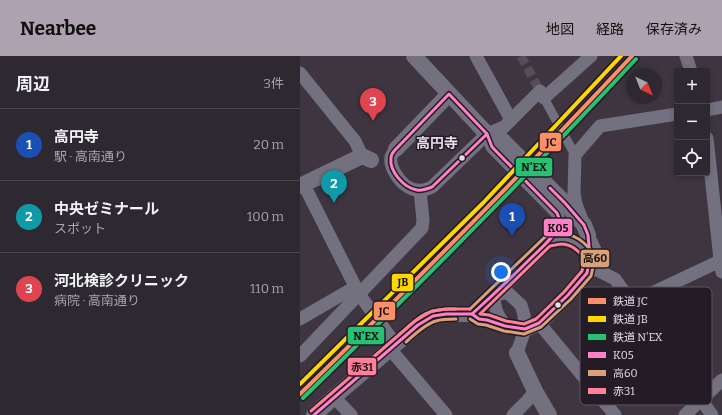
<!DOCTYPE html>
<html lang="ja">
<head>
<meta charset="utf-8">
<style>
	body { margin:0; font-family:Bitter,"Noto Sans JP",serif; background:#363039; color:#f1f3f6 }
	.controls { position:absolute; right:12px; top:12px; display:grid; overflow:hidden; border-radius:4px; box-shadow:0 2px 6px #0003 }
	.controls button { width:36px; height:36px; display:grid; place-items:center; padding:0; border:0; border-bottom:1px solid #49444d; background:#2e2831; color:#f1f3f6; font:20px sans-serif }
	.compass { position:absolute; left:326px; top:12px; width:36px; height:36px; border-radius:50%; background:#2e2831; box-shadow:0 2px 6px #0003; rotate:137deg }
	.you { position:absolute; left:201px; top:216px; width:14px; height:14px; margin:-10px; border:3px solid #fff; border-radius:50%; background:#1a73e8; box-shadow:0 0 0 6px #1a73e833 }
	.badge { display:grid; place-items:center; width:26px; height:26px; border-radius:50%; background:#aca2b0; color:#fff; font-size:13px; font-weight:700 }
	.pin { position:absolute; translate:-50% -33px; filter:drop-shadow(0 1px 2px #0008) }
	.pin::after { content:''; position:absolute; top:21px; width:14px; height:12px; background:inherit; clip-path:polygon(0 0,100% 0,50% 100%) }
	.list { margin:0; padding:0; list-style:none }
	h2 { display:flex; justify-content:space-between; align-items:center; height:52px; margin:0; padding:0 16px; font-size:17px }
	h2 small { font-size:13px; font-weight:400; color:#a7a6ab }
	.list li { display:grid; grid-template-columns:26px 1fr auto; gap:12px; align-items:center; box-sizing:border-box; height:72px; padding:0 16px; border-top:1px solid #49444d }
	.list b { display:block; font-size:15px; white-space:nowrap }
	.list p { margin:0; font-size:13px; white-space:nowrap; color:#a7a6ab }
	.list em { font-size:13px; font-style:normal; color:#a7a6ab }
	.icon { flex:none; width:22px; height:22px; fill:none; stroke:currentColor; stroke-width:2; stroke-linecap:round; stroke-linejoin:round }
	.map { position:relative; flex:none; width:422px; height:359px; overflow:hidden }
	header { display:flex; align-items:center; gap:24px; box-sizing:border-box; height:56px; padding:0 20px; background:#aca2b0; color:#111 }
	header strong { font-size:19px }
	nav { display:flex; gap:22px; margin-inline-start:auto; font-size:14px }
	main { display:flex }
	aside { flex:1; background:#2e2831 }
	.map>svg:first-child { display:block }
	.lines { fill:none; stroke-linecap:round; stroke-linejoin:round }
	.pedestrian-tunnel { stroke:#574e5b; stroke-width:9; stroke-dasharray:9 4.5; stroke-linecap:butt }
	.pedestrian { stroke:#73707f; stroke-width:9 }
	.minor { stroke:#73707f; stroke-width:13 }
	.tertiary { stroke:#73707f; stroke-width:16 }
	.bus-1-casing { stroke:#231b26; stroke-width:6 }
	.bus-2-casing { stroke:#231b26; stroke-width:6 }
	.bus-3-casing { stroke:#231b26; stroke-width:6 }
	.bus-1 { stroke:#ff80c5; stroke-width:3 }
	.bus-2 { stroke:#d9a179; stroke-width:3 }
	.bus-3 { stroke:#ff8098; stroke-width:3 }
	.rail-1-casing { stroke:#231b26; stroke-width:7 }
	.rail-2-casing { stroke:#231b26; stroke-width:7 }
	.rail-3-casing { stroke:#231b26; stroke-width:7 }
	.rail-1 { stroke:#fc8e68; stroke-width:4 }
	.rail-2 { stroke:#ffd700; stroke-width:4 }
	.rail-3 { stroke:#26c172; stroke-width:4 }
	.bus-dot { fill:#e7dcec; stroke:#231b26; stroke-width:1.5 }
	.labels { text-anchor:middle; stroke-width:3; stroke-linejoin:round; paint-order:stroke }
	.district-label { font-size:14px; font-weight:bold; fill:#e7dcec; stroke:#231b26 }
	.key { fill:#231b26; stroke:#5e5561; stroke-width:1 }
	.key-label { font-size:11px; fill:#e7dcec }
	.line-badge { stroke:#231b26; stroke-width:1.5 }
	.pale-badge-label { font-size:11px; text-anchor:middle; font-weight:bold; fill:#111 }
</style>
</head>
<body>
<header>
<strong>Nearbee</strong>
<nav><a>地図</a><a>経路</a><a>保存済み</a></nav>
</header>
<main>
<aside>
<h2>周辺<small>3件</small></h2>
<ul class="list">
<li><span class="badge" style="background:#1a4fb4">1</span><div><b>高円寺</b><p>駅 · 高南通り</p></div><em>20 m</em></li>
<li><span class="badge" style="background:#0f9aa8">2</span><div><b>中央ゼミナール</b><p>スポット</p></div><em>100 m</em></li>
<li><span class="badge" style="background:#e0444e">3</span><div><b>河北検診クリニック</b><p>病院 · 高南通り</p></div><em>110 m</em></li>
</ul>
</aside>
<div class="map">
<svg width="422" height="359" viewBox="0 0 422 359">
	<rect width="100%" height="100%" fill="#3e3541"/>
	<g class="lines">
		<!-- pedestrian-tunnel -->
		<path class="pedestrian-tunnel" d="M 221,0 L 240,35"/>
		<!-- pedestrian -->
		<path class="pedestrian" d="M 244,42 L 275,99"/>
		<!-- minor -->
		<g class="minor">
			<path d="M 176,0 L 211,64"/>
			<path d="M 386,0 L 391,15"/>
			<path d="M 0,17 L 55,85 L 62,100"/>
			<path d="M 407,54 L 422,51"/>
			<path d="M 187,78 L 192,91 L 257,157 C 262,169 254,177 247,186"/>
			<path d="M 407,82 L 419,194 L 420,205 L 422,216"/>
			<path d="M 96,93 C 94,95 92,98 91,101 C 90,107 92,112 95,117 C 103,131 116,139 132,131 L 187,78 L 204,71 L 240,35 L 244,42 L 291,0"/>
			<path d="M 4,129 L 59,238 L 96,289"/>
			<path d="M 282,164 L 276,148 L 274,137 L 275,99 L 300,70 L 377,58"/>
			<path d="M 288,179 L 296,196 L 296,207 L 297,210"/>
			<path d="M 247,186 C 269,179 276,184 290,201"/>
			<path d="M 287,217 L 293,214 L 297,214 L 315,223 L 412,359"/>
			<path d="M 194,238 C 194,253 198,261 207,272"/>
			<path d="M 331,247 L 420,205"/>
			<path d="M 0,263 L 55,231"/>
			<path d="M 239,267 L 315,359"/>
			<path d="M 90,293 L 146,359"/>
			<path d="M 217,297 L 225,273 L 224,259 L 221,249 L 208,237 L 194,238 L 172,258 L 179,263 L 187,264 L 205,270 L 225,273"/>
			<path d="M 0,300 L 122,172 L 123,164 L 120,135"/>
			<path d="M 297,337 L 358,282"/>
			<path d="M 34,341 L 51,359"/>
			<path d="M 213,359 L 228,344 L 235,335"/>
			<path d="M 385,359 L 422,324"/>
		</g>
		<!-- tertiary -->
		<g class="tertiary">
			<path d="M 114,0 L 187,78 L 201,83 L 265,147 L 284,169 L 288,179"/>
			<path d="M 96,93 L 149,38"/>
			<path d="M 0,130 L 62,100 L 71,104"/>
			<path d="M 194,238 L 247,186"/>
			<path d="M 225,273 L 239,267 L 268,239 L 287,217"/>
			<path d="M 217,297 L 235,335 L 249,359"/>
			<path d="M 14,359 L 34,341 L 118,269 L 133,260 L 146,258 L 172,258"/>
		</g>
		<defs>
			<g id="bus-1">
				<path d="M 149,38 L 187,78 L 132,131 C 127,133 122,135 117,134 C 104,132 89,115 91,102 C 91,99 93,96 95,94 Z"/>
				<path d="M 172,258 C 192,240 212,221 231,202 C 239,194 255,181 259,169 C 260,165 259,161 257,157 L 192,91 L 187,78"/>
				<path d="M 14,359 L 118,269 L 133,260 L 146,258 L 172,258 L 179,263 L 187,264 L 205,270 L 225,273 L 239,267 L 268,239 L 287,217 L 290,201 L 288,179 L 284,169 L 265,147 L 250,132"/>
			</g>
			<g id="bus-2">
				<path d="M 170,253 L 245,181 C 264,176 275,177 288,191 C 291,195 294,197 295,202 L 291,220 L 271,243 L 241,271 L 224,278 L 204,275 L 186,269 L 178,268 L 170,263"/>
				<path d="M 100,278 C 120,260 127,252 156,253"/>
				<path d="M 106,286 C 114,279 125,268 136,265 C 142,263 149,263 156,263"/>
			</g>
			<g id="bus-3">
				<path d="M 261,188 C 272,188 278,195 285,202 L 282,215 L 264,236 L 236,263 L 224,268 L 206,265 L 189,259 L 180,258 L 250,190 Z"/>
				<path d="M 11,355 L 115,265 L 132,255 L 146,253 L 170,253"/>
			</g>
		</defs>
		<!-- bus-1 casing -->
		<use href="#bus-1" class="bus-1-casing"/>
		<!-- bus-2 casing -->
		<use href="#bus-2" class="bus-2-casing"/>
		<!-- bus-3 casing -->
		<use href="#bus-3" class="bus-3-casing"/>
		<!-- bus-1 -->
		<use href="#bus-1" class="bus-1"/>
		<!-- bus-2 -->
		<use href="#bus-2" class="bus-2"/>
		<!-- bus-3 -->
		<use href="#bus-3" class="bus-3"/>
		<defs>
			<path id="rail-1" d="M 0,338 C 113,228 224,116 332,0"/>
			<path id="rail-2" d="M 0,328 L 183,147 L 321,0"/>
			<path id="rail-3" d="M 3,342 C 117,231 228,119 336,3"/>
		</defs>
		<!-- rail-1 casing -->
		<use href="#rail-1" class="rail-1-casing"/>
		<!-- rail-2 casing -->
		<use href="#rail-2" class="rail-2-casing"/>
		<!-- rail-3 casing -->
		<use href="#rail-3" class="rail-3-casing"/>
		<!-- rail-1 -->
		<use href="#rail-1" class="rail-1"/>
		<!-- rail-2 -->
		<use href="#rail-2" class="rail-2"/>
		<!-- rail-3 -->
		<use href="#rail-3" class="rail-3"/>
	</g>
	<!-- markers -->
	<g class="bus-dot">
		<circle cx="162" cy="102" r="3.5"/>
		<circle cx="258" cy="249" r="3.5"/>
	</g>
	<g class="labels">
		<!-- district labels -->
		<g class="district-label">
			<text x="137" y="92">高円寺</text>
		</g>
	</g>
	<!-- legend -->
	<rect x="280" y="231" width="132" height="118" rx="6" class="key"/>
	<rect x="288" y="242" width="18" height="6" fill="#fc8e68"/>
	<rect x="288" y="260" width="18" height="6" fill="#ffd700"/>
	<rect x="288" y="278" width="18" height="6" fill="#26c172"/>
	<rect x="288" y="296" width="18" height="6" fill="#ff80c5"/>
	<rect x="288" y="314" width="18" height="6" fill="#d9a179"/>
	<rect x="288" y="332" width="18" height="6" fill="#ff8098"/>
	<g class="key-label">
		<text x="313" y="249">鉄道 JC</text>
		<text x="313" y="267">鉄道 JB</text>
		<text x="313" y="285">鉄道 N'EX</text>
		<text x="313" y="303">K05</text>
		<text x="313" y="321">高60</text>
		<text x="313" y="339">赤31</text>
	</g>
	<g class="line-badge">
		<rect x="239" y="76" width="23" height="20" rx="4" fill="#fc8e68"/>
		<rect x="215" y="101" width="38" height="20" rx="4" fill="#26c172"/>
		<rect x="243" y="162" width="30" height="19" rx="4" fill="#ff80c5"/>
		<rect x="280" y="193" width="30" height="19" rx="4" fill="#d9a179"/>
		<rect x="91" y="217" width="23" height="19" rx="4" fill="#ffd700"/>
		<rect x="73" y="245" width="23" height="20" rx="4" fill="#fc8e68"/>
		<rect x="47" y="270" width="38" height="19" rx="4" fill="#26c172"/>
		<rect x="47" y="301" width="30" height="19" rx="4" fill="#ff8098"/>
	</g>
	<g class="pale-badge-label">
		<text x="251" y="90">JC</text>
		<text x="234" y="115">N'EX</text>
		<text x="258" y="176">K05</text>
		<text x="295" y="206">高60</text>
		<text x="103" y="230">JB</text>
		<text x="84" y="259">JC</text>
		<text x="66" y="284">N'EX</text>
		<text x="62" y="315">赤31</text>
	</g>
</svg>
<div class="controls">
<button>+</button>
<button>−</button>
<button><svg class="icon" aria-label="locate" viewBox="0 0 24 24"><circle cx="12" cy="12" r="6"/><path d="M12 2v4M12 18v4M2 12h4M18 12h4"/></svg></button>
</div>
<svg class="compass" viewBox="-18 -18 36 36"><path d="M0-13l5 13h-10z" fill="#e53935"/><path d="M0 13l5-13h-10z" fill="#a7a6ab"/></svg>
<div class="you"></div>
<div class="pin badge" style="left:212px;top:180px;background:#1a4fb4">1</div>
<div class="pin badge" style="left:34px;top:147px;background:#0f9aa8">2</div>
<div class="pin badge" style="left:73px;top:65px;background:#e0444e">3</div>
</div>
</main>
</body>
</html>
